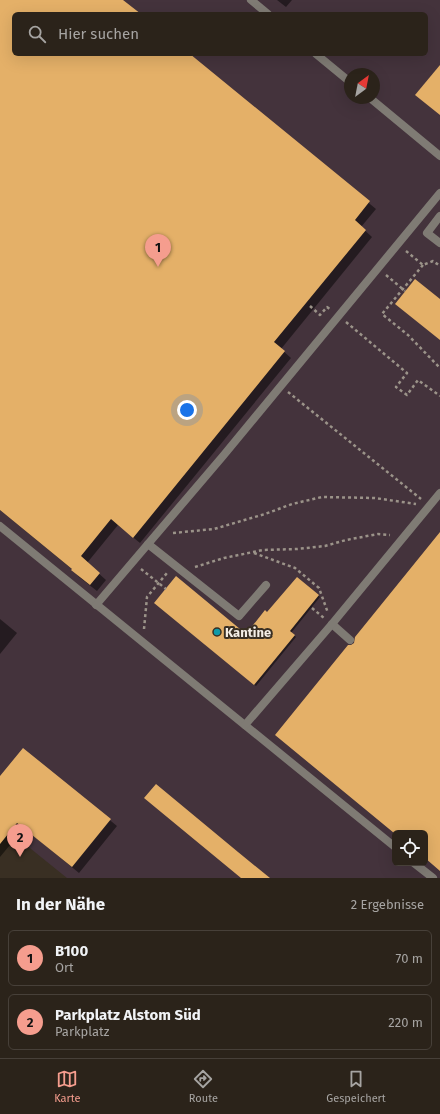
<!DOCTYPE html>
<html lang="de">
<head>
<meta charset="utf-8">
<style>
	body { margin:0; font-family:"Fira Sans",sans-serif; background:#372f27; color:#f1f3f6 }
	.controls { position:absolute; right:12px; bottom:12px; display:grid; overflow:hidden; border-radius:6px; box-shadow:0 4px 16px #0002 }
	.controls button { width:36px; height:36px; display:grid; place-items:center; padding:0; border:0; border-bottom:1px solid #474039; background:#2b231a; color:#f1f3f6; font:20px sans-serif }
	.compass { position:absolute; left:344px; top:68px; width:36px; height:36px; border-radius:50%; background:#2b231a; box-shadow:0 4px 16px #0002; rotate:32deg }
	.you { position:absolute; left:187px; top:410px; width:14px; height:14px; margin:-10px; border:3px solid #fff; border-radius:50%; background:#1a73e8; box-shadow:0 0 0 6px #1a73e833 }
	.badge { display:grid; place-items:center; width:26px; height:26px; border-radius:50%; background:#f59d8e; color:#111; font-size:13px; font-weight:700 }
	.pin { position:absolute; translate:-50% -33px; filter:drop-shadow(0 1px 2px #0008) }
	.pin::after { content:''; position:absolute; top:21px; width:14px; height:12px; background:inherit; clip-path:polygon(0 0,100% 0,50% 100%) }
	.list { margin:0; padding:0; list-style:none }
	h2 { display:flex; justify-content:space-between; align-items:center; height:52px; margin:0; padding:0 16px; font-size:17px }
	h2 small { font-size:13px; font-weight:400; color:#a6a4a2 }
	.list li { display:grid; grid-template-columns:26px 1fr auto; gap:12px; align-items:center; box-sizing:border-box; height:56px; margin:0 8px 8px; padding:0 8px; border:1px solid #474039; border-radius:6px }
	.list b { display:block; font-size:15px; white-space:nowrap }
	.list p { margin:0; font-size:13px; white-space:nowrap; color:#a6a4a2 }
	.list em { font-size:13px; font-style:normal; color:#a6a4a2 }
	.icon { flex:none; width:22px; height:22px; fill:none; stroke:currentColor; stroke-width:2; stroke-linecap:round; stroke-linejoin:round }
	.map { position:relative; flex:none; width:440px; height:878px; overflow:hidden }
	.search { position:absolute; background:#2b231a; box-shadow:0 4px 16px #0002; left:12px; right:12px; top:12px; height:44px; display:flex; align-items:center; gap:10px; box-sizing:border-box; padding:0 14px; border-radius:6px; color:#a6a4a2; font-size:15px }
	.sheet { height:180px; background:#2b231a }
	nav { display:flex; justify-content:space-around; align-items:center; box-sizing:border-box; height:56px; border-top:1px solid #474039; background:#2b231a; font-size:11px; color:#a6a4a2 }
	nav a { display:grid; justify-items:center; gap:2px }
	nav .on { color:#f59d8e }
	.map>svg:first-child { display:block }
	.industrial { fill:#44333c; fill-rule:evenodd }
	.shadow { fill:#0007 }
	.building { fill:#e4b068 }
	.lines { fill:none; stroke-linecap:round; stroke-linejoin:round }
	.path { stroke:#9b9389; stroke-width:2.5; stroke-dasharray:3 3; stroke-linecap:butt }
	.service { stroke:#7f7b74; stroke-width:8 }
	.culture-dot { fill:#0f9aa8; stroke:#392f23; stroke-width:1.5 }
	.labels { text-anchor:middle; stroke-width:4; stroke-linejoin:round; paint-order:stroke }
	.poi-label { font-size:13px; font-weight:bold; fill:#f4eee6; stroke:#392f23; text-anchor:start }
</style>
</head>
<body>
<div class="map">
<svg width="440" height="878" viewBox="0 0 440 878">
	<rect width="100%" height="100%" fill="#392f23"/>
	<!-- industrial -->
	<path class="industrial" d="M 0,0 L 440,0 L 440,878 L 67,878 L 10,832 L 0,844 ZM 14,14 L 426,14 L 426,54 L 14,54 ZM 350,74 L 374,74 L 374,98 L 350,98 ZM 395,833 L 425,833 L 425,863 L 395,863 Z"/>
	<!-- shadow -->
	<g class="shadow">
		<path d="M 0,0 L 122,0 L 139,14 L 14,14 L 14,54 L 188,54 L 376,209 L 361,227 L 372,237 L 281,349 L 291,358 L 140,543 L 118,525 L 87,563 L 106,580 L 97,591 L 79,577 L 73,570 L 0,510 Z"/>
		<path d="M 277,0 L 292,0 L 286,7 Z"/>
		<path d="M 297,578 L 320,597 L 291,633 L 296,637 L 256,686 L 155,603 L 246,635 L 268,614 Z"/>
		<path d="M 0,619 L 17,633 L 0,654 Z"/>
		<path d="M 23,749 L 117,826 L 79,873 L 24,828 L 0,857 L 0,778 Z"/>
	</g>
	<!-- building -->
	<g class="building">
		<path d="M 0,0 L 123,0 L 141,14 L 14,14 L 14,54 L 190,54 L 370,201 L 355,220 L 366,230 L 274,342 L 285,351 L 133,538 L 111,519 L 81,556 L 100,573 L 90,585 L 71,570 L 72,569 L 0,510 Z"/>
		<path d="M 440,65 L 440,115 L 415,95 Z"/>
		<path d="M 415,279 L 440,299 L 440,340 L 395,304 Z"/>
		<path d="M 440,532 L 440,871 L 425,858 L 425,833 L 394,833 L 275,735 L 348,645 L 351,645 L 354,643 L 355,637 Z"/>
		<path d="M 176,576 L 246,634 L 265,610 L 267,612 L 297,577 L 319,595 L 290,631 L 295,635 L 254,685 L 154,603 Z"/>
		<path d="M 23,748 L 111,819 L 72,867 L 17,823 L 0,844 L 0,776 Z"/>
		<path d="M 156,784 L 238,852 L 270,878 L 241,878 L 144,798 Z"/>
	</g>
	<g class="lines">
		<!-- path -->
		<g class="path">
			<path d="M 406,251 L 423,265 L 433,261 L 440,266"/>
			<path d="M 423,265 L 382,314 L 408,335 L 440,368"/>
			<path d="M 386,275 L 405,291"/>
			<path d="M 310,306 L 320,315 L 327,307 L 331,310"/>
			<path d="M 346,322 L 407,373 L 396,387 L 407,395 L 418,380 L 440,396"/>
			<path d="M 288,392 L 421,499"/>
			<path d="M 173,533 L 214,529 L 265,514 L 292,504 L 322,497 L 375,498 L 416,504"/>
			<path d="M 254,553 L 295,568 L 319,588 L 328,613"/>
			<path d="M 195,567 L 224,558 L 263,550 L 297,549 L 325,546 L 346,540 L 378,534 L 390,535"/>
			<path d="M 141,569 L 166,589"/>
			<path d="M 312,608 L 324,618"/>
			<path d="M 144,629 L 147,597 L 167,573"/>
		</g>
		<!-- service -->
		<g class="service">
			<path d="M 251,0 L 268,14"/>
			<path d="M 316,54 L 350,82"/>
			<path d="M 370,98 L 440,156"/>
			<path d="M 440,216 L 427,233 L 440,243"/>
			<path d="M 0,526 L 395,847"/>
			<path d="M 148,544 L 239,616 L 266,585"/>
			<path d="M 96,605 L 223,456 L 440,193"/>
			<path d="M 332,624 L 350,640"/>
			<path d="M 245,725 L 332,624 L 440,493"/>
			<path d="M 414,863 L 433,878"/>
		</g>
	</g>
	<!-- markers -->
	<circle class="culture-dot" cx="217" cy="632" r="4"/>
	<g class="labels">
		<!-- poi labels -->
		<g class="poi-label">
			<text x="225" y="637">Kantine</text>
		</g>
	</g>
</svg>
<div class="controls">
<button><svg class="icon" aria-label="locate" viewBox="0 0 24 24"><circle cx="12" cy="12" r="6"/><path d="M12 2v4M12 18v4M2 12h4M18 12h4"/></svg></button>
</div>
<svg class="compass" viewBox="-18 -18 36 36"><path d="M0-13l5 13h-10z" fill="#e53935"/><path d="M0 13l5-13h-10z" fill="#a6a4a2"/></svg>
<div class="you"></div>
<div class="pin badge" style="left:158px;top:267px">1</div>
<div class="pin badge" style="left:20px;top:857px">2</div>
<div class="search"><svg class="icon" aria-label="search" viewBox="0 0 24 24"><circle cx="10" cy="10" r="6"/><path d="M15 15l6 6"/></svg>Hier suchen</div>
</div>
<section class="sheet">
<h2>In der Nähe<small>2 Ergebnisse</small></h2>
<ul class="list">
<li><span class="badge">1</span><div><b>B100</b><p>Ort</p></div><em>70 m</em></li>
<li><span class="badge">2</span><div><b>Parkplatz Alstom Süd</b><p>Parkplatz</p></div><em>220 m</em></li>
</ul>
</section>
<nav>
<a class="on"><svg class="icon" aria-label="map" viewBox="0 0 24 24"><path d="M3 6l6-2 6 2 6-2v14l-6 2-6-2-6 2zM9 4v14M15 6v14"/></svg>Karte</a>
<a><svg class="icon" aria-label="directions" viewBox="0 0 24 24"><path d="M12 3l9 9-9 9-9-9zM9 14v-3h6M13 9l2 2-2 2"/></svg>Route</a>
<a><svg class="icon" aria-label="saved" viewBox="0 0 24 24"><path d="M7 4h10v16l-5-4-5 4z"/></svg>Gespeichert</a>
</nav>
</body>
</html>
